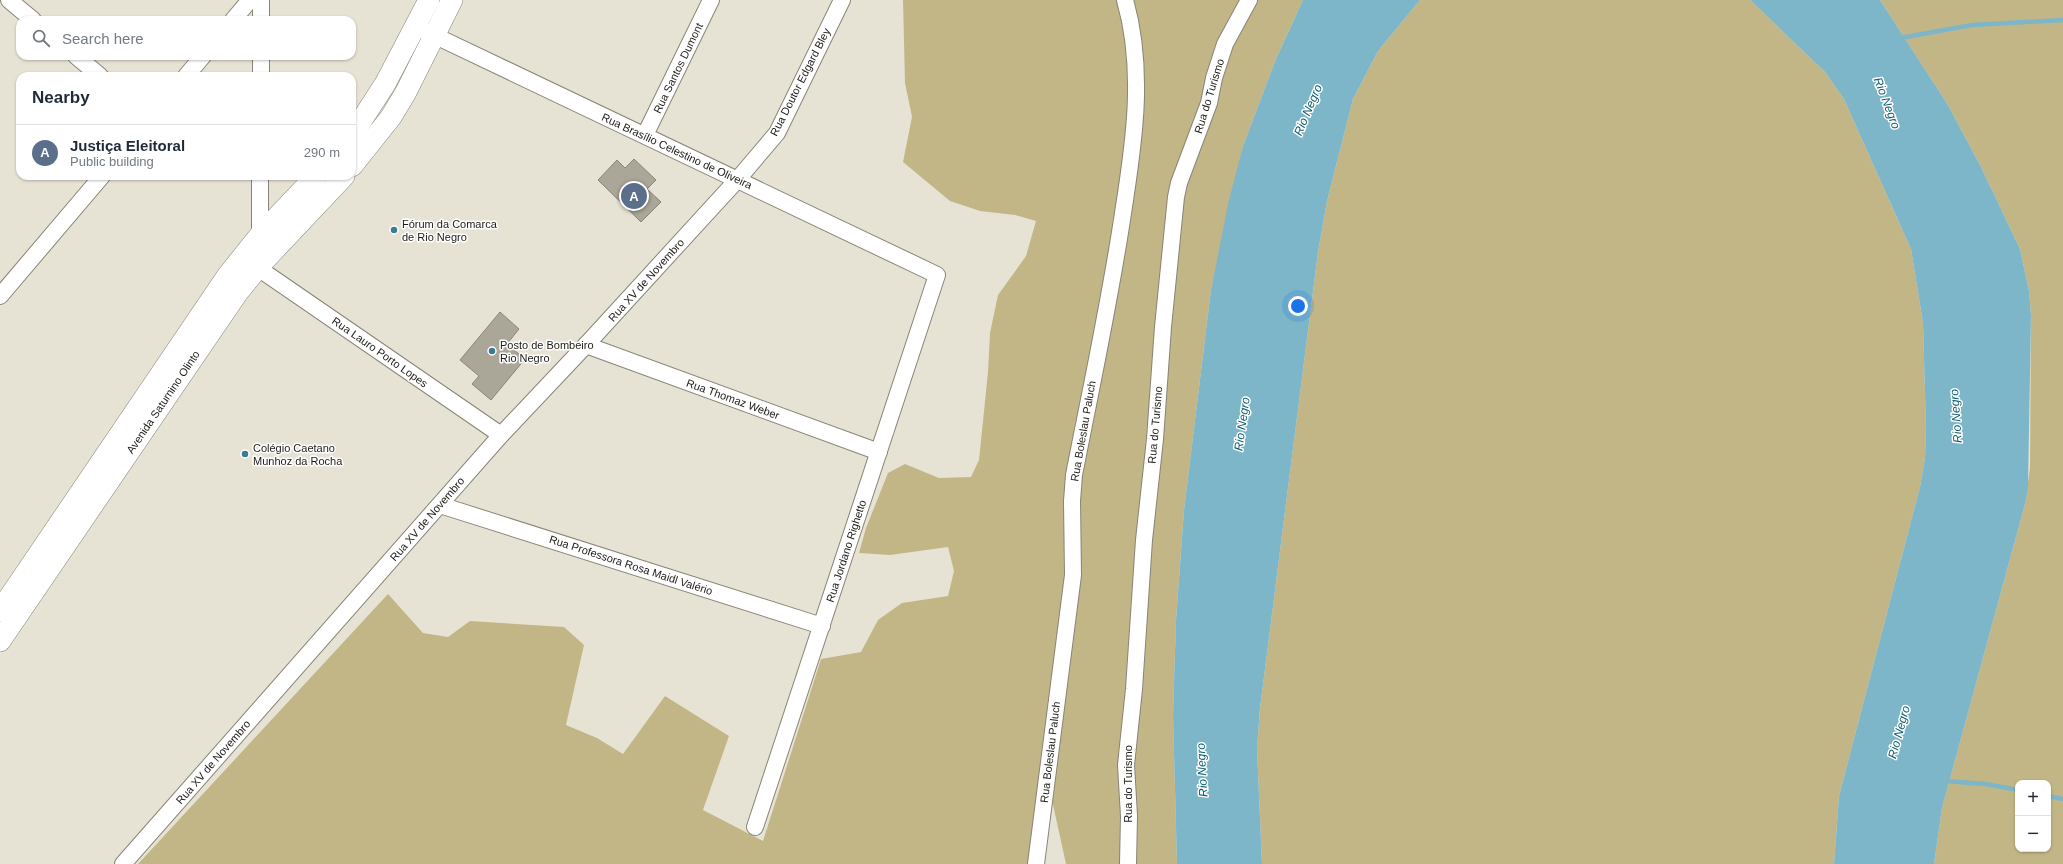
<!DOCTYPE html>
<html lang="en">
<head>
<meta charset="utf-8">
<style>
	body { margin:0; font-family:Arial,sans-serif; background:#f6f6f7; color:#1f2937 }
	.controls { position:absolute; right:12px; bottom:12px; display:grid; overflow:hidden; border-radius:8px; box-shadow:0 1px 3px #0004 }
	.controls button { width:36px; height:36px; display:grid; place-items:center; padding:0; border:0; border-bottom:1px solid #e0e1e3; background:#fff; color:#1f2937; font:20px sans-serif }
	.you { position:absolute; left:1298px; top:306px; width:14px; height:14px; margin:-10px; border:3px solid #fff; border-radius:50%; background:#1a73e8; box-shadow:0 0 0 6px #1a73e833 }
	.badge { display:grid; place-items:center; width:26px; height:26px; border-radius:50%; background:#3b7c8e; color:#fff; font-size:13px; font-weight:700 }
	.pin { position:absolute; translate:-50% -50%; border:2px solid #fff; box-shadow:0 1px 4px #0006 }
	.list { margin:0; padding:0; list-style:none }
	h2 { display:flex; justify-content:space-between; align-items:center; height:52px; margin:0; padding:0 16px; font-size:17px }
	h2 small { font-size:13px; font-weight:400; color:#747a83 }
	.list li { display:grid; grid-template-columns:26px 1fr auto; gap:12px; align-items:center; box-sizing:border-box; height:56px; padding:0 16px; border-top:1px solid #e0e1e3 }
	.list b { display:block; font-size:15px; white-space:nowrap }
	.list p { margin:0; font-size:13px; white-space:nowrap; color:#747a83 }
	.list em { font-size:13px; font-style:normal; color:#747a83 }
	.icon { flex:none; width:22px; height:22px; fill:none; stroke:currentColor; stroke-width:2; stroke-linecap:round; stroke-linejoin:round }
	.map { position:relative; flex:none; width:2063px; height:864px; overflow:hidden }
	.search { position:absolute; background:#fff; box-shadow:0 1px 3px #0004; left:16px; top:16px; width:340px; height:44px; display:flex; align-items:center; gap:10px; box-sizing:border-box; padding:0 14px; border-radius:12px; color:#747a83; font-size:15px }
	.panel { position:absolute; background:#fff; box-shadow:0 1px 3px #0004; left:16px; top:72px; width:340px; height:108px; border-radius:12px }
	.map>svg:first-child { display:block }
	.forest { fill:#c2b687; fill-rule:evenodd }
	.water { fill:#7db6c8 }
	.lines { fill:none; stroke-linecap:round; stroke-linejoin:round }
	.stream { stroke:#7db6c8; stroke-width:4.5 }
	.building { fill:#aaa799; stroke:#898577 }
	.minor-casing { stroke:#888477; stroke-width:18 }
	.major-casing { stroke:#888477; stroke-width:22 }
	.minor { stroke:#fff; stroke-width:16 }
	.major { stroke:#fff; stroke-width:21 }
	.poi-dot { fill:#3b7c8e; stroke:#fff; stroke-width:1.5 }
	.labels { text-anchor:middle; stroke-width:3; stroke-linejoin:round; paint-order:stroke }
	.street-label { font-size:11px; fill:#1d1b16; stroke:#fff }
	.poi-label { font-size:11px; fill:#1d1b16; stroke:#fff; text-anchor:start }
	.water-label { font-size:12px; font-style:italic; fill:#0b5b6e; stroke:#fff }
</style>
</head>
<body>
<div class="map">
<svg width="2063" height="864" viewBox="0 0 2063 864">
	<rect width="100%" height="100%" fill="#e7e3d4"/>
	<!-- forest -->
	<g class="forest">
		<path d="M 903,0 L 1303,0 L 1276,59 L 1243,146 L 1211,290 L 1184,510 L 1176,620 L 1173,716 L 1177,864 L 1066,864 L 1052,800 L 1034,864 L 138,864 L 388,594 L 423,633 L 448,637 L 470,621 L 564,627 L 584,645 L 566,725 L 597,738 L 623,754 L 665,696 L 729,736 L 703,810 L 763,841 L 821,659 L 861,652 L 878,620 L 902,603 L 948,596 L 954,571 L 948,547 L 890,555 L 859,553 L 866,528 L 888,473 L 905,464 L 939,478 L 971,477 L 979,460 L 988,372 L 990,333 L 998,295 L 1026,256 L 1036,221 L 1015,215 L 980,211 L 950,201 L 903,162 L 912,117 L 905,83 Z"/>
		<path d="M 1420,0 L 1750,0 L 1825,72 L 1844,99 L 1911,249 L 1923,323 L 1926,429 L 1925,458 L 1920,487 L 1839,796 L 1834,864 L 1262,864 L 1257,749 L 1260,708 L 1318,252 L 1327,201 L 1353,99 L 1378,51 Z"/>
		<path d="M 1880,0 L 2063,0 L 2063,864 L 1934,864 L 1942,808 L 2025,504 L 2030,468 L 2031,315 L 2029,291 L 2020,249 L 1981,167 L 1948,105 ZM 2018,783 L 2048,783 L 2048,849 L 2018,849 Z"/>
	</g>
	<!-- water -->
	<g class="water">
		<path d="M 1303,0 L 1420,0 L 1378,51 L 1353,99 L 1327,201 L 1318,252 L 1260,708 L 1257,749 L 1262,864 L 1177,864 L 1173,716 L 1176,620 L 1184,510 L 1211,290 L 1228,204 L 1243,146 L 1276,59 Z"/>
		<path d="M 1750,0 L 1880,0 L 1948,105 L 1981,167 L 2020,249 L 2029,291 L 2031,315 L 2028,487 L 2025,504 L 1942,808 L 1934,864 L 1834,864 L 1839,796 L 1920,487 L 1925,458 L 1926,429 L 1923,323 L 1911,249 L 1844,99 L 1825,72 Z"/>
	</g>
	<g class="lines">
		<!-- stream -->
		<g class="stream">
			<path d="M 1900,38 L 1972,25 L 2063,20"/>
			<path d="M 1944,781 L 1986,784 L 2018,790"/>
			<path d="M 2048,796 L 2063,799"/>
		</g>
	</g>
	<!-- building -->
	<g class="building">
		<path d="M 634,159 L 656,180 L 647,189 L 661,202 L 641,222 L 598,180 L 617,160 L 625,168 Z"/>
		<path d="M 500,312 L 519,329 L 507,344 L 525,359 L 491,400 L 472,384 L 479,376 L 460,360 Z"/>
	</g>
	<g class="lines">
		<defs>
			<g id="minor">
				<path d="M 9,0 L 33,20"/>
				<path d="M 233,20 L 250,0"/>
				<path d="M 261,20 L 261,0"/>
				<path d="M 425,31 L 937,275 L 755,827"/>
				<path d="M 76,56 L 100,76"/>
				<path d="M 186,76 L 203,56"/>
				<path d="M 261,76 L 261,56"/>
				<path d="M 645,135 L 711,0"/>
				<path d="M 260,235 L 260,176"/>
				<path d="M 250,259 L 258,268 L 501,435"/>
				<path d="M 0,296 L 102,176"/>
				<path d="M 586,345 L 879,452"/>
				<path d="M 440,505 L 822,626"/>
				<path d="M 123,864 L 501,435 L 586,345 L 738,179 L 777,133 L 842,0"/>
				<path d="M 1036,864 L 1073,575 L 1072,501 L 1074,475 C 1091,388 1110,301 1123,213 C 1134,143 1145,70 1125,0"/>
				<path d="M 1128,864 L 1129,816 L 1126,765 L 1134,689 L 1144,540 L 1155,439 L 1163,327 L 1176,197 L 1179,183 L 1209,103 L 1214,78 L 1225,44 L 1249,0"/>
			</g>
			<g id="major">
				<path d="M 352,135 L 385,84 L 429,0"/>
				<path d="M 352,166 L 391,117 L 406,92 L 452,0"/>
				<path d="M 0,611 L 228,275 L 260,235 L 316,176"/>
				<path d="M 0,641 L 238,292 L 261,264 L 344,176"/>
			</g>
		</defs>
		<!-- minor casing -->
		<use href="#minor" class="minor-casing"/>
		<!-- major casing -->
		<use href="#major" class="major-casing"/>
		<!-- minor -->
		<use href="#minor" class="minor"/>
		<!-- major -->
		<use href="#major" class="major"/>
	</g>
	<!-- markers -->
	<g class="poi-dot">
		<circle cx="394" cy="230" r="4"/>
		<circle cx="492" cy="351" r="4"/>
		<circle cx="245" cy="454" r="4"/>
	</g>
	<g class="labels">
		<!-- street labels -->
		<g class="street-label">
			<text transform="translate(678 68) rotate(-64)" y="4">Rua Santos Dumont</text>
			<text transform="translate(800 82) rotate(-63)" y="4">Rua Doutor Edgard Bley</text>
			<text transform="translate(1209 96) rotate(-73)" y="4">Rua do Turismo</text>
			<text transform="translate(677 151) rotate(25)" y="4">Rua Brasílio Celestino de Oliveira</text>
			<text transform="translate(646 280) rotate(-48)" y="4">Rua XV de Novembro</text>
			<text transform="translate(380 352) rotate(35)" y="4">Rua Lauro Porto Lopes</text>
			<text transform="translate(733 399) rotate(20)" y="4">Rua Thomaz Weber</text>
			<text transform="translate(163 402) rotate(-56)" y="4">Avenida Saturnino Olinto</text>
			<text transform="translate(1155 425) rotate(-85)" y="4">Rua do Turismo</text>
			<text transform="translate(1083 431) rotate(-80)" y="4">Rua Boleslau Paluch</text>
			<text transform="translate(427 519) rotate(-49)" y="4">Rua XV de Novembro</text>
			<text transform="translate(846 551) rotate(-72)" y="4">Rua Jordano Righetto</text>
			<text transform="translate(631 565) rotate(18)" y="4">Rua Professora Rosa Maidl Valério</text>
			<text transform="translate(1050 752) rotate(-83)" y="4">Rua Boleslau Paluch</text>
			<text transform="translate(213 762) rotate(-49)" y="4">Rua XV de Novembro</text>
			<text transform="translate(1128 784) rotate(-90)" y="4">Rua do Turismo</text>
		</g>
		<!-- poi labels -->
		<g class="poi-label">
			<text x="402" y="228">Fórum da Comarca<tspan x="402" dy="13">de Rio Negro</tspan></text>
			<text x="500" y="349">Posto de Bombeiro<tspan x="500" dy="13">Rio Negro</tspan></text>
			<text x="253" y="452">Colégio Caetano<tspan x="253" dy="13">Munhoz da Rocha</tspan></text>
		</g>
		<!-- water labels -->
		<g class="water-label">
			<text transform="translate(1887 103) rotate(69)" y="4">Rio Negro</text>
			<text transform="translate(1308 110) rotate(-67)" y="4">Rio Negro</text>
			<text transform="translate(1956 416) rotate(-94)" y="4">Rio Negro</text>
			<text transform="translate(1242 424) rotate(-82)" y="4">Rio Negro</text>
			<text transform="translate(1899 732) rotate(-75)" y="4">Rio Negro</text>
			<text transform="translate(1202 770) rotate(-93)" y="4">Rio Negro</text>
		</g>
	</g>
</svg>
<div class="controls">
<button>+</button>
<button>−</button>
</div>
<div class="you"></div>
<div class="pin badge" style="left:634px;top:196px;background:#5c6f8a">A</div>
<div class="search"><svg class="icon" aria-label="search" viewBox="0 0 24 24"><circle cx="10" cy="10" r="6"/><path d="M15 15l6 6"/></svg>Search here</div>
<section class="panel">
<h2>Nearby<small></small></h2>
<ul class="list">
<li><span class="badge" style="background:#5c6f8a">A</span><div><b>Justiça Eleitoral</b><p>Public building</p></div><em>290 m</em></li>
</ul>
</section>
</div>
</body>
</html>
